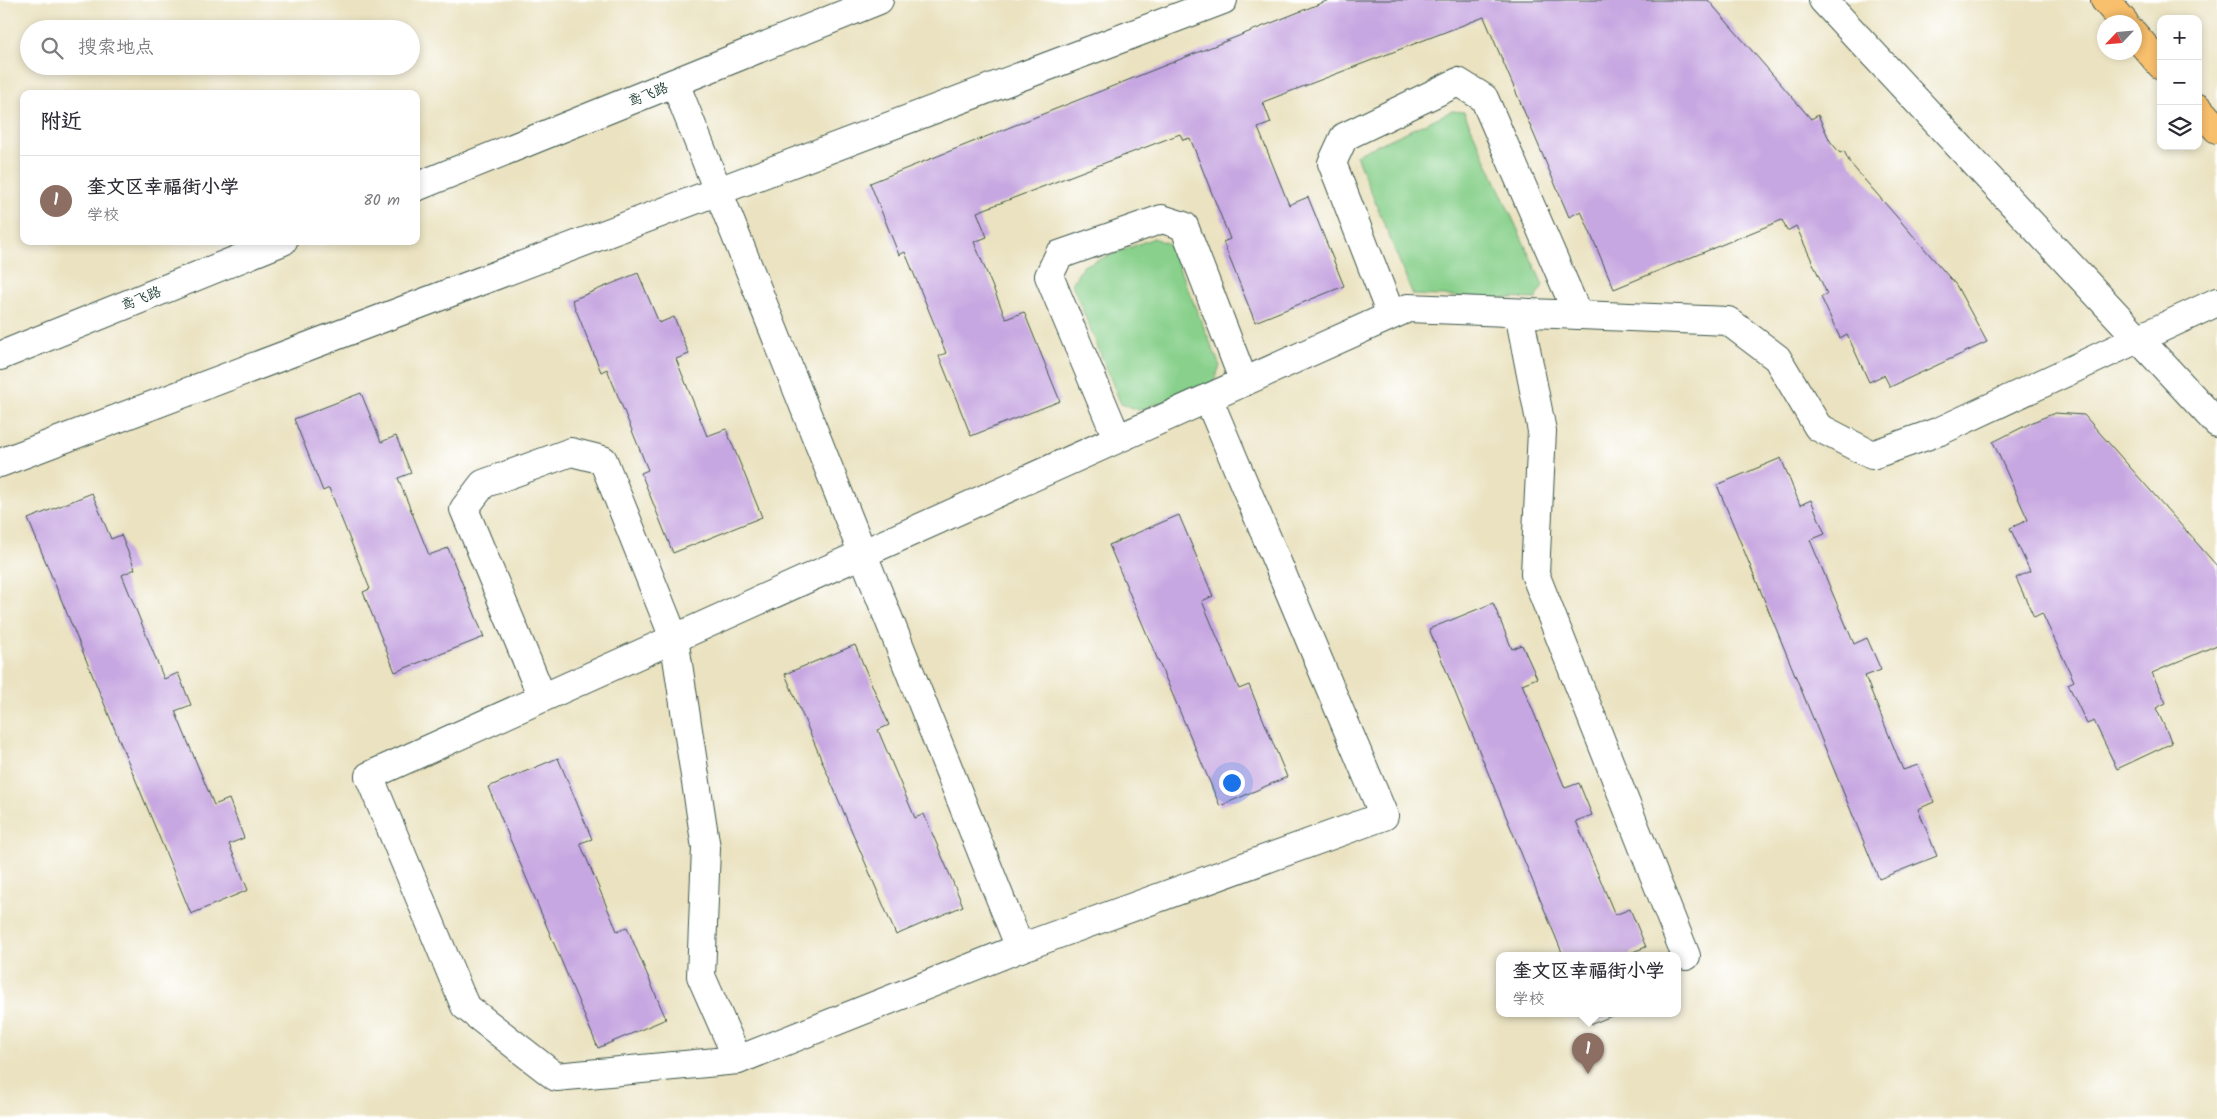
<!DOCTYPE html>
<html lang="zh">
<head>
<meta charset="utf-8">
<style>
	body { margin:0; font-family:Kalam,"LXGW WenKai TC",sans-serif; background:#f7f7f7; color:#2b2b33 }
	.controls { position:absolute; right:15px; top:15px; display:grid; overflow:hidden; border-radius:10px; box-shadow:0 2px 8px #0003 }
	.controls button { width:45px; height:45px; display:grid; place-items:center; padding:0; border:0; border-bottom:1px solid #e1e1e2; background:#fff; color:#2b2b33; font:25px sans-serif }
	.compass { position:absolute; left:2097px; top:15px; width:45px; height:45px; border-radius:50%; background:#fff; box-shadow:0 2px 8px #0003; rotate:244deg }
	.you { position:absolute; left:1231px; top:782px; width:18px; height:18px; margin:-12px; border:4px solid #fff; border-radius:50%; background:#1a73e8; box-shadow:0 0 0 8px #1a73e833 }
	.badge { display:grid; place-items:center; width:32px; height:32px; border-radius:50%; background:#2563eb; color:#fff; font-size:16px; font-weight:700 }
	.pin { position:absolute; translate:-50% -41px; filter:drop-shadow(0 1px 2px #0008) }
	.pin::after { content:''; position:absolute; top:26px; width:18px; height:15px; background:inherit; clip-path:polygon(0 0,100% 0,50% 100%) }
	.popup { position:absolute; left:1496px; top:952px; width:185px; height:65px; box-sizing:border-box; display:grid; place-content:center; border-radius:10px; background:#fff; filter:drop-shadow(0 1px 4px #0005); font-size:16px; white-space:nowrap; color:#7c7c81 }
	.popup b { font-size:19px; color:#2b2b33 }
	.popup::after { content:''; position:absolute; left:50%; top:100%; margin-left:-10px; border:10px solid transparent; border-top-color:#fff }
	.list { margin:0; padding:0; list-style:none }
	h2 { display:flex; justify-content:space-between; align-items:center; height:65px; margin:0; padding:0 20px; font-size:21px }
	h2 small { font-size:16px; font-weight:400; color:#7c7c81 }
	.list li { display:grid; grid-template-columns:32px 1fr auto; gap:15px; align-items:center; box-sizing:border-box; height:90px; padding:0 20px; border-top:1px solid #e1e1e2 }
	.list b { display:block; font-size:19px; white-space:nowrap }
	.list p { margin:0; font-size:16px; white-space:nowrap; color:#7c7c81 }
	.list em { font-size:16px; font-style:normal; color:#7c7c81 }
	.icon { flex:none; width:28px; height:28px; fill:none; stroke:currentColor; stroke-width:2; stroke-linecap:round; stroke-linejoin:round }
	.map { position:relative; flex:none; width:2217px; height:1119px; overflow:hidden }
	.search { position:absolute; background:#fff; box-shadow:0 2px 8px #0003; left:20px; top:20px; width:400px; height:55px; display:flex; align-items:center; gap:12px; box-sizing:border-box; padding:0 18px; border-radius:28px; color:#7c7c81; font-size:19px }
	.panel { position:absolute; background:#fff; box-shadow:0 2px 8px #0003; left:20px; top:90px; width:400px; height:155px; border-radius:10px }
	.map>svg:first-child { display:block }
	.green { fill:#88d08b; stroke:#548660 }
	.building { fill:#c7a7e1 }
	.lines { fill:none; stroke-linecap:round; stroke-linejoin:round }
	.minor-casing { stroke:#3d5649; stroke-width:30 }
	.major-casing { stroke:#3d5649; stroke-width:30 }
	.minor { stroke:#fff; stroke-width:28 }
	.major { stroke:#f8bf6c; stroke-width:28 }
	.labels { text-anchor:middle; stroke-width:4.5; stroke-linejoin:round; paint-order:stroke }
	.street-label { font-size:14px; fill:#1f3d34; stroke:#fff }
</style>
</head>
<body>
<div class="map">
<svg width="2217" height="1119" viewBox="0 0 2217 1119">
	<rect width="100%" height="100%" fill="#fff"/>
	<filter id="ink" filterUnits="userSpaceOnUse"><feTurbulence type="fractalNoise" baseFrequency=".02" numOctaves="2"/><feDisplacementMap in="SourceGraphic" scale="10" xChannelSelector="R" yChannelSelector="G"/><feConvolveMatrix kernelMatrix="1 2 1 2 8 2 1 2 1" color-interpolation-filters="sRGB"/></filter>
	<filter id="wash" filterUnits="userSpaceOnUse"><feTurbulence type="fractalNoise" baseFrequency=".0096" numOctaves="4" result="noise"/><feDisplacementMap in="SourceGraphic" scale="20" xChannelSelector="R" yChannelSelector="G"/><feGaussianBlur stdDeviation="1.12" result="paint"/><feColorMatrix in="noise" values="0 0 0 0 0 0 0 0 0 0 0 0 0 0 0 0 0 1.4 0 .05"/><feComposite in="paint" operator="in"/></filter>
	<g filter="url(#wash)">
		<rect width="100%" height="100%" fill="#eae2c0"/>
		<!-- green -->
		<g class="green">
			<path d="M 1452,111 L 1464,112 L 1543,285 L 1536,299 L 1413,295 L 1356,155 Z"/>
			<path d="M 1154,238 L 1169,244 L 1220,366 L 1212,386 L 1139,410 L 1121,404 L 1072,284 L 1083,266 Z"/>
		</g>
		<g id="blocks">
			<!-- building -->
			<g class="building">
				<path d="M 1329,0 L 1708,0 L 1811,119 L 1818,115 L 1830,141 L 1840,153 L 1844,151 L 1850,163 L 1956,285 L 1987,342 L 1890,387 L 1884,375 L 1869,382 L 1847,334 L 1840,338 L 1821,297 L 1827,294 L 1796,226 L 1787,231 L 1782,220 L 1614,289 L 1581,211 L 1569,217 L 1484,17 L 1263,102 L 1271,123 L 1258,128 L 1289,205 L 1308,197 L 1344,286 L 1255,322 L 1223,242 L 1230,239 L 1190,138 L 1183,140 L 1180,134 L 977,212 L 987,237 L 974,242 L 1006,319 L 1024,312 L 1060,401 L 971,436 L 939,356 L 946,353 L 905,252 L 899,255 L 870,183 Z"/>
				<path d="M 638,273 L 659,323 L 674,317 L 689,354 L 676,359 L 707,436 L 726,429 L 762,517 L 673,553 L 641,473 L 648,470 L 607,369 L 601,372 L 572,300 Z"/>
				<path d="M 361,393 L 381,442 L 396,436 L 411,473 L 398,478 L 429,555 L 448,548 L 484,637 L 395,672 L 363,592 L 370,589 L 329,488 L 323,491 L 294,419 Z"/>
				<path d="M 2055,413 L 2084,415 L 2217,566 L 2217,645 L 2152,673 L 2166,703 L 2156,708 L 2172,743 L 2117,769 L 2094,721 L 2087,724 L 2068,684 L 2074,681 L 2042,613 L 2034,617 L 2016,578 L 2030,571 L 2010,528 L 2028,520 L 1993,442 L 2035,421 Z"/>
				<path d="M 1781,458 L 1800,505 L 1811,500 L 1825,534 L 1810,540 L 1854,644 L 1867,638 L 1881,670 L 1865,676 L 1903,770 L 1918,765 L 1934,802 L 1918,809 L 1937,856 L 1879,879 L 1717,485 Z"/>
				<path d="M 92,493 L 111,539 L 121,535 L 135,569 L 122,575 L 164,679 L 178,673 L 191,705 L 175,711 L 214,805 L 229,799 L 244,838 L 229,844 L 248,890 L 191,914 L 28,519 Z"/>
				<path d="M 1179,515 L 1213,596 L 1202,601 L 1239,689 L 1249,685 L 1287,777 L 1220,806 L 1109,545 Z"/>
				<path d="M 1493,603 L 1512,649 L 1522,645 L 1537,678 L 1522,684 L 1565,788 L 1579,783 L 1592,815 L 1576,821 L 1615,915 L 1630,909 L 1646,947 L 1630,953 L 1631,955 L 1563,955 L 1429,629 Z"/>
				<path d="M 855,645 L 889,725 L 878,730 L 915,818 L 924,814 L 963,906 L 896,935 L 785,674 Z"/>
				<path d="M 558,758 L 592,839 L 580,843 L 617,931 L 627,927 L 666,1019 L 598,1048 L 488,787 Z"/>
				<path d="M 1587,1013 L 1619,1013 L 1592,1024 Z"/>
			</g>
		</g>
	</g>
	<g filter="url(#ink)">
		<use href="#blocks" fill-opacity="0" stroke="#3d5649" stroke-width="1"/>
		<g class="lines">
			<defs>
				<g id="minor">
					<path d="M 1823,0 L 2217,423"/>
					<path d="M 675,83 L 1020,948 L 1384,816 L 1208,398"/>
					<path d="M 416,187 L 879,0"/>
					<path d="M 1519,313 L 1542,431 L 1535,574 L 1686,956"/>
					<path d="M 1391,315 L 1332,163 L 1344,137 L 1458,82 L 1484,98 L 1578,315"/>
					<path d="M 0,356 L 283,241"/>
					<path d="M 1117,438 L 1049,276 L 1059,255 L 1162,219 L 1184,226 L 1244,382"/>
					<path d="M 0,463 L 1223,0"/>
					<path d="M 542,697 L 464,509 L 483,484 L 571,452 L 603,460 L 674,638 L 706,848 L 701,976 L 738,1060"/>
					<path d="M 1020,948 L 738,1060 L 556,1077 L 465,1006 L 369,776 L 1408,308 L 1728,321 L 1777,358 L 1818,427 L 1872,455 L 1940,431 L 2217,302"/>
				</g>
				<g id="major">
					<path d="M 2105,0 L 2124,22"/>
					<path d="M 2134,34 L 2161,65"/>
					<path d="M 2198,108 L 2217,129"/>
				</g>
			</defs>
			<!-- minor casing -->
			<use href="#minor" class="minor-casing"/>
			<!-- major casing -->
			<use href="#major" class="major-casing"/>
			<!-- minor -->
			<use href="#minor" class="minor"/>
			<!-- major -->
			<use href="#major" class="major"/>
		</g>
	</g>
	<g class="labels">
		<!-- street labels -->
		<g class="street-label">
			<text transform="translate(648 94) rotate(-22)" y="5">鸢飞路</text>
			<text transform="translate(141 298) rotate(-22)" y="5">鸢飞路</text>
		</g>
	</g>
</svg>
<div class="controls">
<button>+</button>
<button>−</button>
<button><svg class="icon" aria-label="layers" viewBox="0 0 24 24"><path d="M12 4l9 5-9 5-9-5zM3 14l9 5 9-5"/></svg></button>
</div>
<svg class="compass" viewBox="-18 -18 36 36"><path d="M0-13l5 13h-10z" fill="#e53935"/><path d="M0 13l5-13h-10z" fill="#7c7c81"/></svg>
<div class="you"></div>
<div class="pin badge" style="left:1588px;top:1074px;background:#8d6e63">1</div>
<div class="popup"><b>奎文区幸福街小学</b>学校</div>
<div class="search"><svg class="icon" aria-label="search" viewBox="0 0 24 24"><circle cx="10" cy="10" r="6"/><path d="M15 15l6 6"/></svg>搜索地点</div>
<section class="panel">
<h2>附近<small></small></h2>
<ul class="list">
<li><span class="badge" style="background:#8d6e63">1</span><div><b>奎文区幸福街小学</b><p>学校</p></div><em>80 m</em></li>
</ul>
</section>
</div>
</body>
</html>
